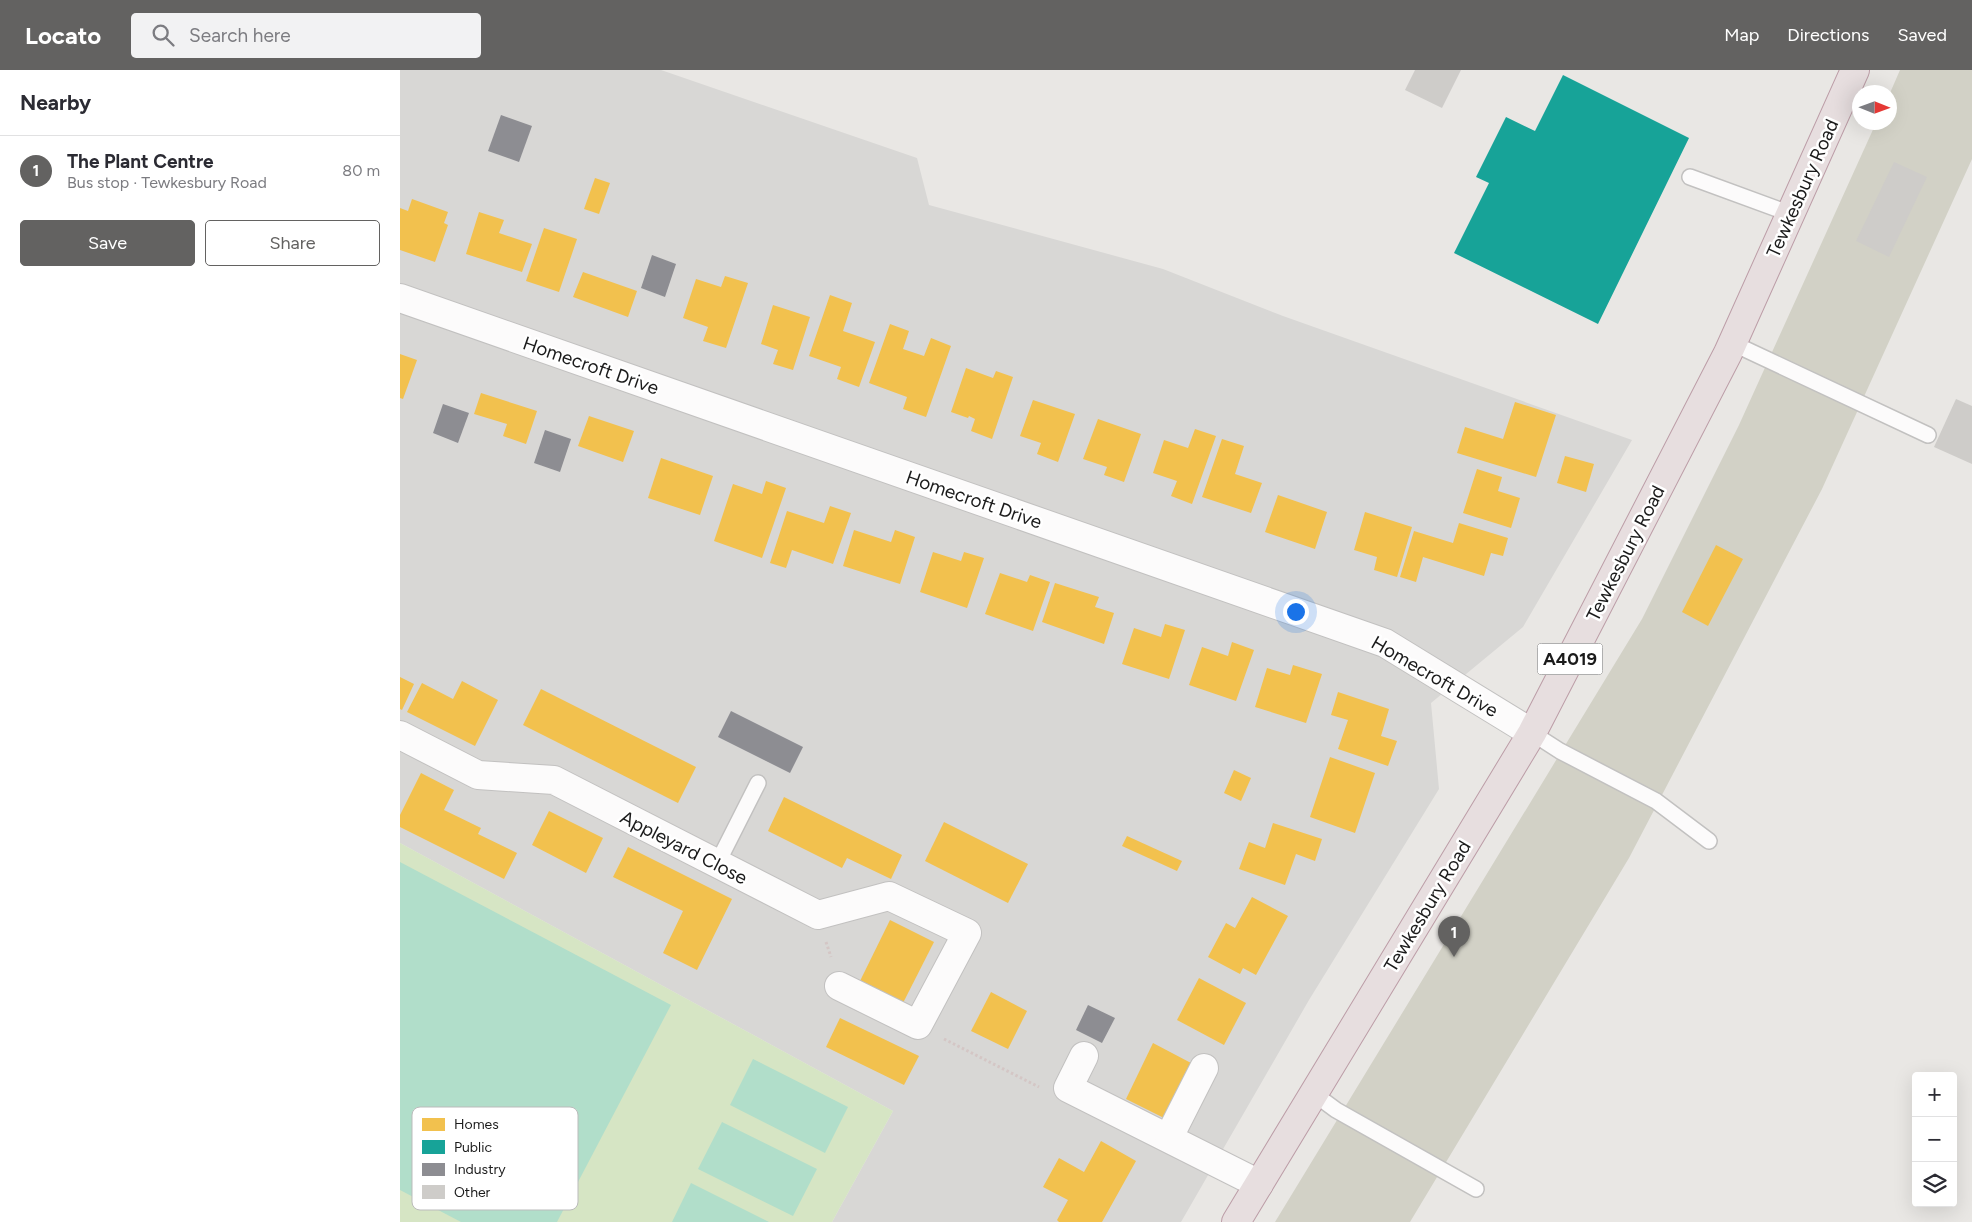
<!DOCTYPE html>
<html lang="en">
<head>
<meta charset="utf-8">
<style>
	body { margin:0; font-family:Figtree,sans-serif; background:#f2f2f3; color:#2b2b33 }
	.controls { position:absolute; right:15px; bottom:15px; display:grid; overflow:hidden; border-radius:5px; box-shadow:0 5px 20px #0002 }
	.controls button { width:45px; height:45px; display:grid; place-items:center; padding:0; border:0; border-bottom:1px solid #e1e1e2; background:#fff; color:#2b2b33; font:25px sans-serif }
	.compass { position:absolute; left:1452px; top:15px; width:45px; height:45px; border-radius:50%; background:#fff; box-shadow:0 5px 20px #0002; rotate:91deg }
	.you { position:absolute; left:895px; top:541px; width:18px; height:18px; margin:-12px; border:4px solid #fff; border-radius:50%; background:#1a73e8; box-shadow:0 0 0 8px #1a73e833 }
	.badge { display:grid; place-items:center; width:32px; height:32px; border-radius:50%; background:#636261; color:#fff; font-size:16px; font-weight:700 }
	.pin { position:absolute; translate:-50% -41px; filter:drop-shadow(0 1px 2px #0008) }
	.pin::after { content:''; position:absolute; top:26px; width:18px; height:15px; background:inherit; clip-path:polygon(0 0,100% 0,50% 100%) }
	.list { margin:0; padding:0; list-style:none }
	h2 { display:flex; justify-content:space-between; align-items:center; height:65px; margin:0; padding:0 20px; font-size:21px }
	h2 small { font-size:16px; font-weight:400; color:#7c7c81 }
	.list li { display:grid; grid-template-columns:32px 1fr auto; gap:15px; align-items:center; box-sizing:border-box; height:70px; padding:0 20px; border-top:1px solid #e1e1e2 }
	.list b { display:block; font-size:19px; white-space:nowrap }
	.list p { margin:0; font-size:16px; white-space:nowrap; color:#7c7c81 }
	.list em { font-size:16px; font-style:normal; color:#7c7c81 }
	.actions { display:flex; gap:10px; padding:15px 20px }
	.actions a { flex:1; padding:11px 0; border:1px solid #636261; border-radius:5px; text-align:center; font-size:18px; color:#636261 }
	.actions .main { background:#636261; color:#fff }
	.icon { flex:none; width:28px; height:28px; fill:none; stroke:currentColor; stroke-width:2; stroke-linecap:round; stroke-linejoin:round }
	.map { position:relative; flex:none; width:1572px; height:1152px; overflow:hidden }
	header { display:flex; align-items:center; gap:30px; box-sizing:border-box; height:70px; padding:0 25px; background:#636261; color:#fff }
	header strong { font-size:24px }
	nav { display:flex; gap:28px; margin-inline-start:auto; font-size:18px }
	.search { width:350px; height:45px; background:#f2f2f3; display:flex; align-items:center; gap:12px; box-sizing:border-box; padding:0 18px; border-radius:5px; color:#7c7c81; font-size:19px }
	main { display:flex }
	aside { flex:1; background:#fff }
	.map>svg:first-child { display:block }
	.residential { fill:#d8d7d5 }
	.construction { fill:#d2d1c6 }
	.grass { fill:#d6e5c4 }
	.pitch { fill:#b1deca }
	.homes { fill:#f2c14e }
	.public { fill:#17a398 }
	.industry { fill:#8d8d92 }
	.building { fill:#ceccc9 }
	.lines { fill:none; stroke-linecap:round; stroke-linejoin:round }
	.lane-casing { stroke:#c2c1c0; stroke-width:18 }
	.street-casing { stroke:#c2c1c0; stroke-width:30 }
	.highway-casing { stroke:#bc9da7; stroke-width:30 }
	.path { stroke:#d4c6c5; stroke-width:3; stroke-dasharray:2.5 2.5; stroke-linecap:butt }
	.lane { stroke:#fcfbfb; stroke-width:15 }
	.street { stroke:#fcfbfb; stroke-width:28 }
	.highway { stroke:#e7dedf; stroke-width:28 }
	.labels { text-anchor:middle; stroke-width:5; stroke-linejoin:round; paint-order:stroke }
	.shield { fill:#fff; stroke:#5f5f5f; stroke-width:1 }
	.shield-label { font-size:18px; font-weight:bold; fill:#1b1b1b }
	.street-label { font-size:19px; fill:#1b1b1b; stroke:#fff }
	.key { fill:#fff; stroke:#bbb; stroke-width:1 }
	.key-label { font-size:14px; fill:#1b1b1b }
</style>
</head>
<body>
<header>
<strong>Locato</strong>
<div class="search"><svg class="icon" aria-label="search" viewBox="0 0 24 24"><circle cx="10" cy="10" r="6"/><path d="M15 15l6 6"/></svg>Search here</div>
<nav><a>Map</a><a>Directions</a><a>Saved</a></nav>
</header>
<main>
<aside>
<h2>Nearby<small></small></h2>
<ul class="list">
<li><span class="badge">1</span><div><b>The Plant Centre</b><p>Bus stop · Tewkesbury Road</p></div><em>80 m</em></li>
</ul>
<div class="actions"><a class="main">Save</a><a>Share</a></div>
</aside>
<div class="map">
<svg width="1572" height="1152" viewBox="0 0 1572 1152">
	<rect width="100%" height="100%" fill="#e9e7e4"/>
	<!-- residential -->
	<path class="residential" d="M 0,0 L 261,0 L 517,88 L 529,135 L 763,199 L 883,246 L 1232,370 L 1123,557 L 1031,633 L 1039,719 L 909,930 L 781,1152 L 432,1152 L 493,1041 L 0,773 Z"/>
	<!-- construction -->
	<path class="construction" d="M 1500,0 L 1572,0 L 1572,89 L 1422,419 L 1229,788 L 1010,1152 L 875,1152 L 1242,549 L 1339,355 L 1476,53 L 1490,52 L 1490,23 Z"/>
	<!-- grass -->
	<path class="grass" d="M 0,773 L 493,1041 L 432,1152 L 0,1152 Z"/>
	<!-- pitch -->
	<g class="pitch">
		<path d="M 0,792 L 271,935 L 157,1152 L 61,1152 L 0,1120 Z"/>
		<path d="M 353,989 L 448,1037 L 425,1083 L 330,1035 Z"/>
		<path d="M 322,1052 L 417,1099 L 393,1146 L 298,1099 Z"/>
		<path d="M 291,1113 L 369,1152 L 272,1152 Z"/>
	</g>
	<!-- homes -->
	<g class="homes">
		<path d="M 195,108 L 210,113 L 199,144 L 184,139 Z"/>
		<path d="M 12,129 L 48,142 L 44,153 L 48,155 L 35,192 L 0,180 L 0,138 L 8,141 Z"/>
		<path d="M 79,142 L 104,150 L 99,163 L 132,174 L 122,202 L 66,184 Z"/>
		<path d="M 144,158 L 177,169 L 159,222 L 126,211 Z"/>
		<path d="M 183,202 L 237,221 L 228,247 L 173,227 Z"/>
		<path d="M 325,206 L 348,213 L 326,278 L 303,271 L 308,257 L 283,248 L 296,209 L 321,217 Z"/>
		<path d="M 430,225 L 452,233 L 443,261 L 475,272 L 459,317 L 437,309 L 441,297 L 409,286 Z"/>
		<path d="M 373,235 L 410,247 L 393,300 L 373,294 L 378,280 L 361,274 Z"/>
		<path d="M 490,254 L 509,261 L 503,279 L 524,286 L 531,268 L 551,276 L 526,347 L 503,339 L 507,327 L 469,313 Z"/>
		<path d="M 0,284 L 17,290 L 3,329 L 0,328 Z"/>
		<path d="M 566,298 L 593,308 L 596,301 L 613,307 L 592,369 L 571,361 L 575,349 L 569,346 L 568,348 L 551,342 Z"/>
		<path d="M 81,323 L 137,341 L 126,374 L 103,366 L 107,354 L 74,344 Z"/>
		<path d="M 633,330 L 675,344 L 658,392 L 637,384 L 641,373 L 620,366 Z"/>
		<path d="M 1115,332 L 1156,345 L 1136,407 L 1057,383 L 1065,357 L 1103,369 Z"/>
		<path d="M 189,346 L 234,361 L 223,392 L 178,376 Z"/>
		<path d="M 698,349 L 741,364 L 724,412 L 704,405 L 707,397 L 683,389 Z"/>
		<path d="M 795,359 L 816,366 L 792,434 L 771,426 L 777,411 L 753,403 L 764,370 L 788,378 Z"/>
		<path d="M 822,369 L 844,376 L 835,404 L 862,413 L 851,443 L 802,427 Z"/>
		<path d="M 1165,386 L 1194,394 L 1186,422 L 1157,413 Z"/>
		<path d="M 261,388 L 313,406 L 300,445 L 248,428 Z"/>
		<path d="M 1077,399 L 1102,407 L 1098,421 L 1120,428 L 1111,458 L 1063,443 Z"/>
		<path d="M 366,411 L 386,418 L 362,488 L 314,471 L 333,414 L 362,424 Z"/>
		<path d="M 878,425 L 927,442 L 915,479 L 865,462 Z"/>
		<path d="M 430,436 L 451,443 L 433,494 L 392,480 L 386,498 L 370,493 L 387,441 L 424,453 Z"/>
		<path d="M 965,442 L 1012,457 L 997,507 L 974,500 L 977,487 L 954,480 Z"/>
		<path d="M 1059,453 L 1108,468 L 1103,486 L 1091,483 L 1084,506 L 1023,487 L 1016,512 L 1000,507 L 1014,461 L 1053,473 Z"/>
		<path d="M 454,460 L 491,472 L 495,460 L 515,467 L 500,514 L 443,496 Z"/>
		<path d="M 1316,475 L 1343,489 L 1308,556 L 1282,542 Z"/>
		<path d="M 533,482 L 561,491 L 564,482 L 584,488 L 567,538 L 520,522 Z"/>
		<path d="M 600,503 L 627,512 L 630,505 L 650,512 L 633,561 L 585,544 Z"/>
		<path d="M 655,513 L 699,527 L 695,537 L 714,543 L 704,574 L 642,552 Z"/>
		<path d="M 765,554 L 785,560 L 769,609 L 722,594 L 734,558 L 761,567 Z"/>
		<path d="M 832,572 L 854,580 L 836,631 L 789,615 L 802,577 L 828,586 Z"/>
		<path d="M 893,595 L 922,604 L 906,653 L 855,637 L 867,598 L 890,605 Z"/>
		<path d="M 0,607 L 14,614 L 2,640 L 0,639 Z"/>
		<path d="M 62,611 L 98,630 L 75,676 L 7,642 L 22,613 L 53,629 Z"/>
		<path d="M 141,619 L 296,697 L 278,733 L 123,655 Z"/>
		<path d="M 938,622 L 989,639 L 981,666 L 997,671 L 988,696 L 938,679 L 948,650 L 931,645 Z"/>
		<path d="M 930,687 L 975,703 L 955,763 L 910,747 Z"/>
		<path d="M 834,700 L 851,708 L 841,731 L 824,723 Z"/>
		<path d="M 21,703 L 54,720 L 44,740 L 81,758 L 78,764 L 117,783 L 104,809 L 0,757 L 0,745 Z"/>
		<path d="M 384,727 L 502,785 L 491,809 L 447,788 L 442,798 L 368,761 Z"/>
		<path d="M 149,741 L 203,768 L 186,803 L 132,775 Z"/>
		<path d="M 544,752 L 628,794 L 608,833 L 525,791 Z"/>
		<path d="M 873,753 L 922,769 L 915,791 L 896,784 L 885,815 L 839,799 L 849,772 L 865,778 Z"/>
		<path d="M 727,766 L 782,791 L 777,801 L 722,776 Z"/>
		<path d="M 228,777 L 332,829 L 297,900 L 263,883 L 283,841 L 213,807 Z"/>
		<path d="M 852,827 L 888,846 L 856,905 L 843,898 L 840,904 L 808,887 L 826,853 L 835,858 Z"/>
		<path d="M 490,850 L 534,872 L 503,933 L 460,911 Z"/>
		<path d="M 799,908 L 846,933 L 824,975 L 777,950 Z"/>
		<path d="M 591,922 L 627,941 L 608,979 L 571,961 Z"/>
		<path d="M 440,948 L 519,986 L 504,1015 L 426,977 Z"/>
		<path d="M 753,973 L 791,993 L 764,1048 L 726,1029 Z"/>
		<path d="M 701,1071 L 736,1091 L 702,1152 L 659,1152 L 657,1150 L 668,1130 L 643,1117 L 659,1088 L 684,1102 Z"/>
	</g>
	<!-- public -->
	<path class="public" d="M 1163,5 L 1289,68 L 1198,254 L 1054,183 L 1089,113 L 1076,107 L 1106,47 L 1135,61 Z"/>
	<!-- industry -->
	<g class="industry">
		<path d="M 101,45 L 132,56 L 119,92 L 88,81 Z"/>
		<path d="M 252,185 L 276,194 L 265,227 L 241,218 Z"/>
		<path d="M 43,334 L 69,343 L 58,373 L 33,363 Z"/>
		<path d="M 145,360 L 171,369 L 160,402 L 134,393 Z"/>
		<path d="M 331,641 L 403,677 L 390,703 L 318,667 Z"/>
		<path d="M 688,935 L 715,948 L 702,973 L 676,960 Z"/>
	</g>
	<!-- building -->
	<g class="building">
		<path d="M 1015,0 L 1061,0 L 1042,38 L 1005,20 Z"/>
		<path d="M 1494,92 L 1527,107 L 1489,187 L 1456,171 Z"/>
		<path d="M 1556,329 L 1572,336 L 1572,394 L 1534,377 Z"/>
	</g>
	<g class="lines">
		<defs>
			<g id="lane">
				<path d="M 1290,107 L 1391,144"/>
				<path d="M 1332,273 L 1528,365"/>
				<path d="M 1132,663 L 1160,681 L 1256,731 L 1309,771"/>
				<path d="M 317,794 L 358,713"/>
				<path d="M 913,1023 L 936,1040 L 1076,1119"/>
			</g>
			<g id="street">
				<path d="M 0,228 L 985,573 L 1132,663"/>
				<path d="M 0,665 L 78,705 L 154,710 L 418,845 L 489,826 L 567,863 L 518,955 L 439,916"/>
				<path d="M 684,986 L 668,1018 L 859,1114"/>
				<path d="M 769,1067 L 804,998"/>
			</g>
			<path id="highway" d="M 836,1152 L 1132,663 L 1328,283 L 1455,0"/>
		</defs>
		<!-- lane casing -->
		<use href="#lane" class="lane-casing"/>
		<!-- street casing -->
		<use href="#street" class="street-casing"/>
		<!-- highway casing -->
		<use href="#highway" class="highway-casing"/>
		<!-- path -->
		<g class="path">
			<path d="M 426,872 L 431,887"/>
			<path d="M 544,969 L 639,1017"/>
		</g>
		<!-- lane -->
		<use href="#lane" class="lane"/>
		<!-- street -->
		<use href="#street" class="street"/>
		<!-- highway -->
		<use href="#highway" class="highway"/>
	</g>
	<g class="labels">
		<!-- shield labels -->
		<rect class="shield" x="1137.5" y="573.5" width="65" height="31" rx="4"/>
		<g class="shield-label">
			<text x="1170" y="595">A4019</text>
		</g>
		<!-- street labels -->
		<g class="street-label">
			<text transform="translate(1402 118) rotate(-66)" y="7">Tewkesbury Road</text>
			<text transform="translate(191 295) rotate(19)" y="7">Homecroft Drive</text>
			<text transform="translate(574 429) rotate(19)" y="7">Homecroft Drive</text>
			<text transform="translate(1225 483) rotate(-63)" y="7">Tewkesbury Road</text>
			<text transform="translate(1035 606) rotate(30)" y="7">Homecroft Drive</text>
			<text transform="translate(284 777) rotate(27)" y="7">Appleyard Close</text>
			<text transform="translate(1027 836) rotate(-59)" y="7">Tewkesbury Road</text>
		</g>
	</g>
	<!-- legend -->
	<rect x="12" y="1037" width="166" height="103" rx="8" class="key"/>
	<rect x="22" y="1048" width="23" height="13" fill="#f2c14e"/>
	<rect x="22" y="1070" width="23" height="14" fill="#17a398"/>
	<rect x="22" y="1093" width="23" height="13" fill="#8d8d92"/>
	<rect x="22" y="1115" width="23" height="14" fill="#ceccc9"/>
	<g class="key-label">
		<text x="54" y="1059">Homes</text>
		<text x="54" y="1082">Public</text>
		<text x="54" y="1104">Industry</text>
		<text x="54" y="1127">Other</text>
	</g>
</svg>
<div class="controls">
<button>+</button>
<button>−</button>
<button><svg class="icon" aria-label="layers" viewBox="0 0 24 24"><path d="M12 4l9 5-9 5-9-5zM3 14l9 5 9-5"/></svg></button>
</div>
<svg class="compass" viewBox="-18 -18 36 36"><path d="M0-13l5 13h-10z" fill="#e53935"/><path d="M0 13l5-13h-10z" fill="#7c7c81"/></svg>
<div class="you"></div>
<div class="pin badge" style="left:1054px;top:887px">1</div>
</div>
</main>
</body>
</html>
